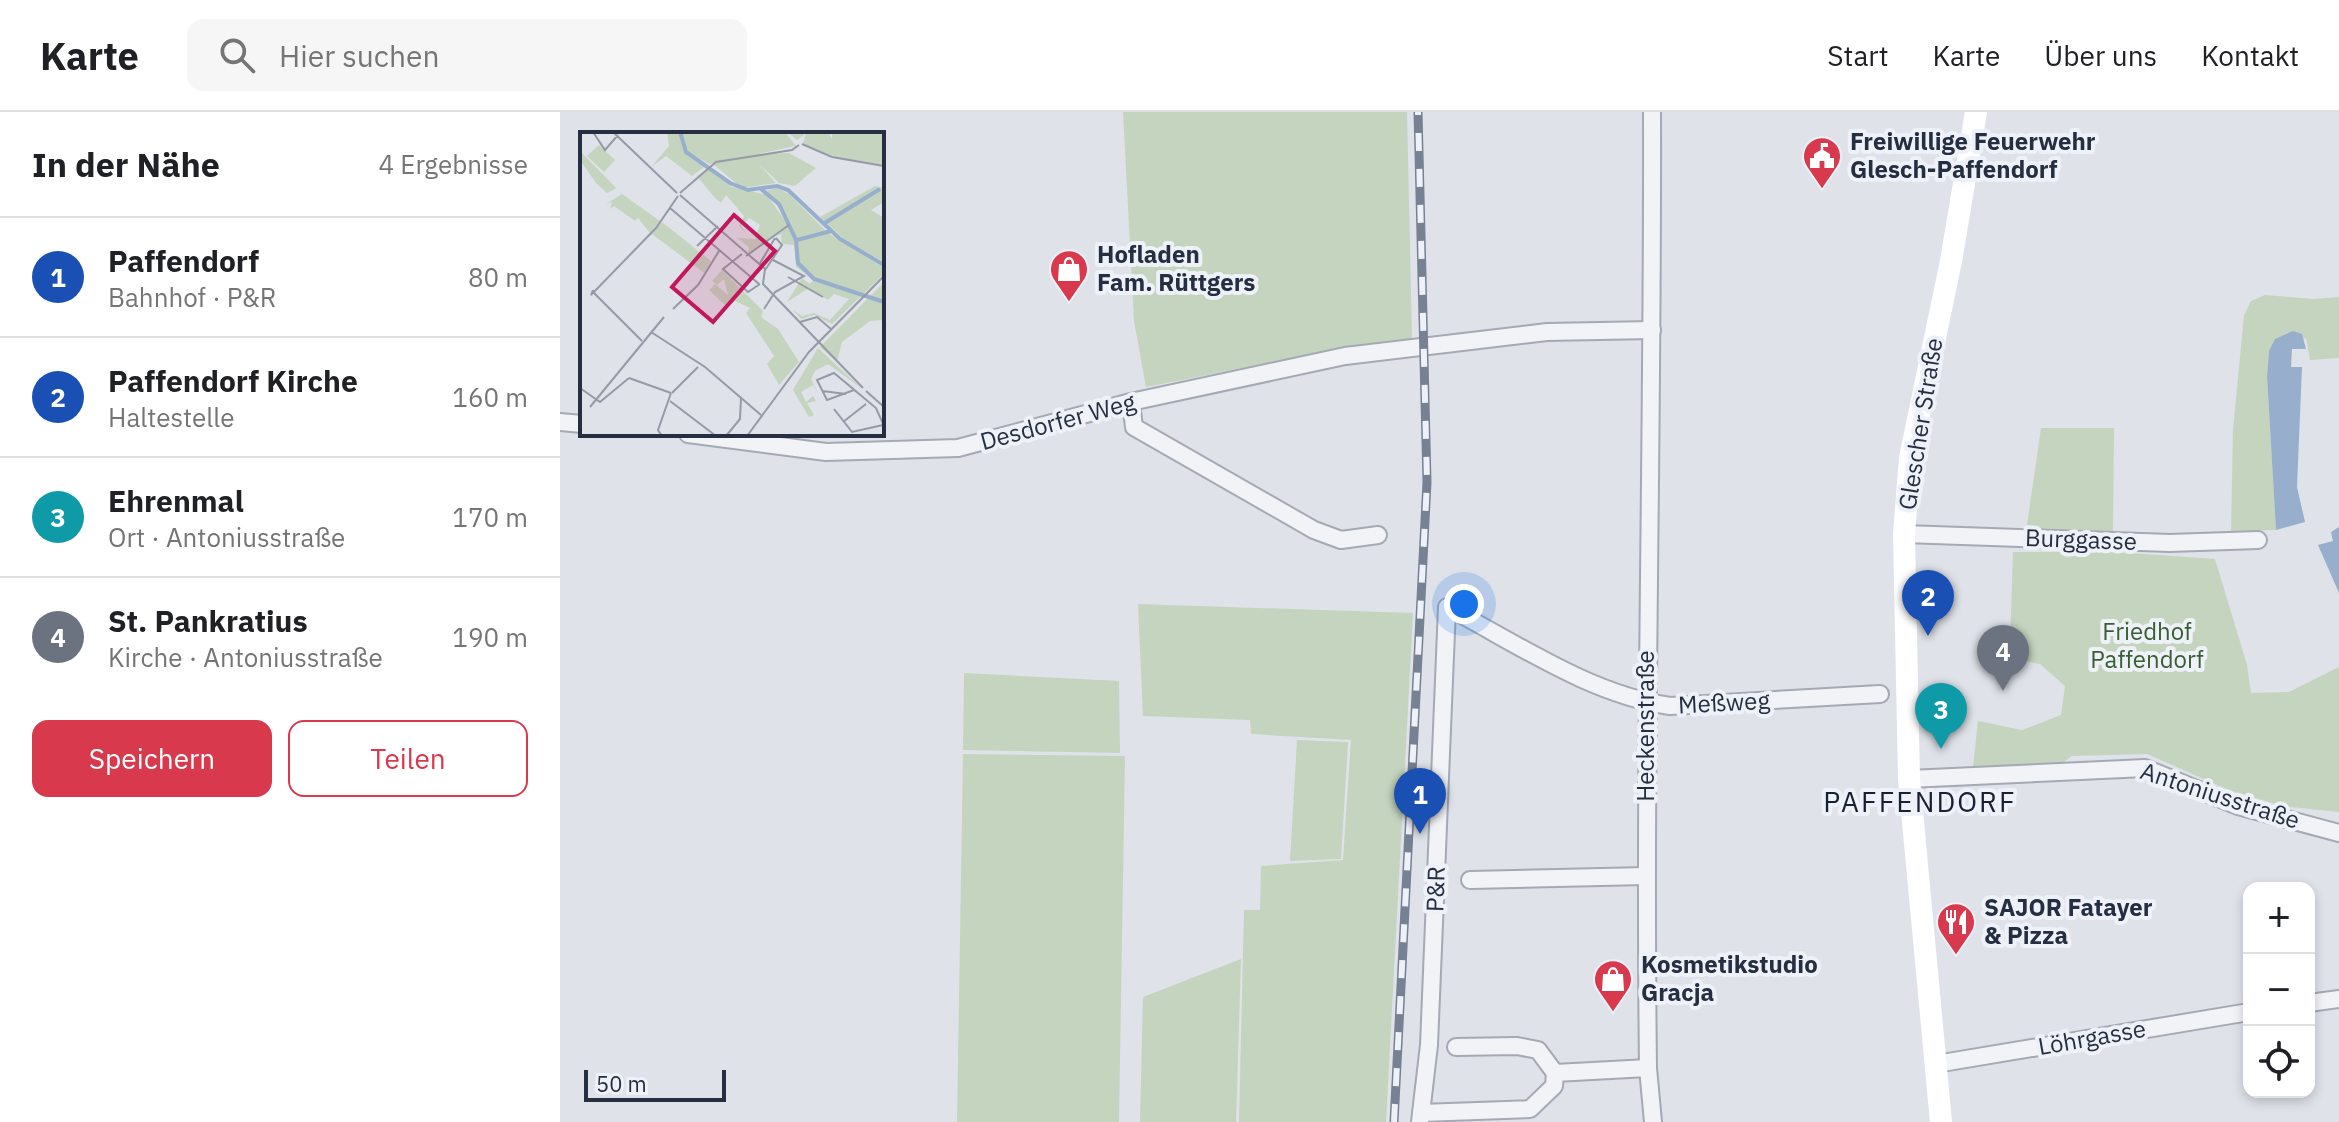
<!DOCTYPE html>
<html lang="de">
<head>
<meta charset="utf-8">
<style>
	body { margin:0; font-family:"IBM Plex Sans",sans-serif; background:#f6f6f6; color:#202124 }
	.controls { position:absolute; right:24px; bottom:24px; display:grid; overflow:hidden; border-radius:16px; box-shadow:0 4px 12px #0003 }
	.controls button { width:72px; height:72px; display:grid; place-items:center; padding:0; border:0; border-bottom:2px solid #e0e0e0; background:#fff; color:#202124; font:40px sans-serif }
	.scale { position:absolute; left:24px; bottom:20px; width:142px; box-sizing:border-box; padding-left:8px; border:4px solid #262f41; border-top:0; font-size:22px; line-height:28px; white-space:nowrap; color:#262f41; -webkit-text-stroke:6px #eef1f7; paint-order:stroke }
	.you { position:absolute; left:904px; top:492px; width:28px; height:28px; margin:-20px; border:6px solid #fff; border-radius:50%; background:#1a73e8; box-shadow:0 0 0 12px #1a73e833 }
	.badge { display:grid; place-items:center; width:52px; height:52px; border-radius:50%; background:#d8394c; color:#fff; font-size:26px; font-weight:700 }
	.pin { position:absolute; translate:-50% -66px; filter:drop-shadow(0 2px 4px #0008) }
	.pin::after { content:''; position:absolute; top:42px; width:28px; height:24px; background:inherit; clip-path:polygon(0 0,100% 0,50% 100%) }
	.list { margin:0; padding:0; list-style:none }
	h2 { display:flex; justify-content:space-between; align-items:center; height:104px; margin:0; padding:0 32px; font-size:34px }
	h2 small { font-size:26px; font-weight:400; color:#757577 }
	.list li { display:grid; grid-template-columns:52px 1fr auto; gap:24px; align-items:center; box-sizing:border-box; height:120px; padding:0 32px; border-top:2px solid #e0e0e0 }
	.list b { display:block; font-size:30px; white-space:nowrap }
	.list p { margin:0; font-size:26px; white-space:nowrap; color:#757577 }
	.list em { font-size:26px; font-style:normal; color:#757577 }
	.actions { display:flex; gap:16px; padding:24px 32px }
	.actions a { flex:1; padding:18px 0; border:2px solid #d8394c; border-radius:16px; text-align:center; font-size:28px; color:#d8394c }
	.actions .main { background:#d8394c; color:#fff }
	.icon { flex:none; width:44px; height:44px; fill:none; stroke:currentColor; stroke-width:2; stroke-linecap:round; stroke-linejoin:round }
	.map { position:relative; flex:none; width:1779px; height:1010px; overflow:hidden }
	header { display:flex; align-items:center; gap:48px; box-sizing:border-box; height:112px; padding:0 40px; background:#fff; border-bottom:2px solid #e0e0e0 }
	header strong { font-size:38px }
	nav { display:flex; gap:44px; margin-inline-start:auto; font-size:28px }
	.search { width:560px; height:72px; background:#f6f6f6; display:flex; align-items:center; gap:20px; box-sizing:border-box; padding:0 28px; border-radius:16px; color:#757577; font-size:30px }
	main { display:flex }
	aside { flex:1; background:#fff }
	.map>svg:first-child { display:block }
	.green { fill:#c4d4bf }
	.water { fill:#97afcc }
	.lines { fill:none; stroke-linecap:round; stroke-linejoin:round }
	.street-casing { stroke:#a4a9b3; stroke-width:20 }
	.street { stroke:#f2f3f7; stroke-width:16 }
	.secondary { stroke:#fff; stroke-width:22 }
	.rail-casing { stroke:#778194; stroke-width:9 }
	.rail { stroke:#eef1f7; stroke-width:6; stroke-dasharray:18; stroke-linecap:butt }
	.labels { text-anchor:middle; stroke-width:8; stroke-linejoin:round; paint-order:stroke }
	.poi-label { font-size:24px; font-weight:bold; fill:#262f41; stroke:#eef1f7; text-anchor:start }
	.street-label { font-size:24px; fill:#262f41; stroke:#eef1f7 }
	.park-label { font-size:24px; fill:#395e33; stroke:#eef1f7 }
	.quarter-label { font-size:28px; letter-spacing:2px; fill:#192032; stroke:#eef1f7 }
	.inset-river { fill:none; stroke:#97afcc; stroke-width:4 }
	.inset-road { fill:none; stroke:#959aa6; stroke-width:2 }
	.view { fill:#c2185b; fill-opacity:0.15; stroke:#c2185b; stroke-width:4 }
	.inset-edge { fill:none; stroke:#262f41; stroke-width:4 }
</style>
</head>
<body>
<header>
<strong>Karte</strong>
<div class="search"><svg class="icon" aria-label="search" viewBox="0 0 24 24"><circle cx="10" cy="10" r="6"/><path d="M15 15l6 6"/></svg>Hier suchen</div>
<nav><a>Start</a><a>Karte</a><a>Über uns</a><a>Kontakt</a></nav>
</header>
<main>
<aside>
<h2>In der Nähe<small>4 Ergebnisse</small></h2>
<ul class="list">
<li><span class="badge" style="background:#1a4fb4">1</span><div><b>Paffendorf</b><p>Bahnhof · P&amp;R</p></div><em>80 m</em></li>
<li><span class="badge" style="background:#1a4fb4">2</span><div><b>Paffendorf Kirche</b><p>Haltestelle</p></div><em>160 m</em></li>
<li><span class="badge" style="background:#0f9aa8">3</span><div><b>Ehrenmal</b><p>Ort · Antoniusstraße</p></div><em>170 m</em></li>
<li><span class="badge" style="background:#6b7280">4</span><div><b>St. Pankratius</b><p>Kirche · Antoniusstraße</p></div><em>190 m</em></li>
</ul>
<div class="actions"><a class="main">Speichern</a><a>Teilen</a></div>
</aside>
<div class="map">
<svg width="1779" height="1010" viewBox="0 0 1779 1010">
	<rect width="100%" height="100%" fill="#dfe2e9"/>
	<!-- green -->
	<g class="green">
		<path d="M 563,0 L 847,0 L 852,228 L 784,236 L 586,275 L 574,209 Z"/>
		<path d="M 1705,183 L 1754,187 L 1779,185 L 1779,246 L 1750,248 L 1746,226 L 1709,239 L 1707,264 L 1716,418 L 1671,419 L 1673,318 L 1684,203 L 1691,189 Z"/>
		<path d="M 1481,316 L 1554,316 L 1553,421 L 1466,420 Z"/>
		<path d="M 1453,440 L 1554,440 L 1655,447 L 1687,553 L 1691,581 L 1729,580 L 1779,555 L 1779,700 L 1722,694 L 1669,678 L 1587,642 L 1512,644 L 1498,654 L 1413,655 L 1418,609 L 1462,618 L 1501,603 L 1505,574 L 1480,552 L 1460,548 L 1450,534 Z"/>
		<path d="M 578,492 L 853,501 L 826,1010 L 679,1010 L 684,798 L 700,798 L 701,754 L 783,748 L 791,628 L 691,622 L 690,608 L 583,604 Z"/>
		<path d="M 404,561 L 559,569 L 560,641 L 403,638 Z"/>
		<path d="M 737,628 L 788,630 L 781,747 L 730,749 Z"/>
		<path d="M 403,642 L 565,644 L 559,1010 L 397,1010 Z"/>
		<path d="M 681,847 L 676,1010 L 580,1010 L 583,885 Z"/>
	</g>
	<!-- water -->
	<g class="water">
		<path d="M 1733,219 L 1742,222 L 1746,237 L 1732,237 L 1731,255 L 1742,255 L 1737,375 L 1745,410 L 1716,418 L 1707,264 L 1709,239 L 1715,227 Z"/>
		<path d="M 1779,415 L 1779,481 L 1758,433 L 1773,429 L 1771,420 Z"/>
	</g>
	<g class="lines">
		<defs>
			<g id="street">
				<path d="M 1092,0 C 1093,319 1084,637 1088,956 L 1093,1010"/>
				<path d="M 571,290 L 574,315 L 754,418 L 781,428 L 818,423"/>
				<path d="M 0,310 L 22,312"/>
				<path d="M 128,322 L 266,340 L 398,336 L 571,290 L 785,244 L 987,220 L 1092,218"/>
				<path d="M 1344,422 L 1610,431 L 1698,428"/>
				<path d="M 1349,667 L 1585,656 L 1678,694 L 1779,721"/>
				<path d="M 910,768 L 1086,764"/>
				<path d="M 1749,891 L 1779,887"/>
				<path d="M 896,935 L 957,934 L 978,938 L 995,961"/>
				<path d="M 1376,952 L 1689,900"/>
				<path d="M 861,1001 L 970,997 L 994,974 L 995,961 L 1088,956"/>
				<path d="M 860,1010 L 869,933 L 887,495 C 956,531 1031,583 1110,594 L 1320,582"/>
			</g>
		</defs>
		<!-- street casing -->
		<use href="#street" class="street-casing"/>
		<!-- street -->
		<use href="#street" class="street"/>
		<!-- secondary -->
		<path class="secondary" d="M 1381,1010 L 1349,667 L 1344,422 L 1350,346 L 1391,149 L 1416,0"/>
		<defs>
			<path id="rail" d="M 834,1010 L 867,370 L 858,0"/>
		</defs>
		<!-- rail casing -->
		<use href="#rail" class="rail-casing"/>
		<!-- rail -->
		<use href="#rail" class="rail"/>
	</g>
	<!-- icons -->
	<defs>
		<symbol id="civic-pin" viewBox="-11 -11 22 30"><path d="M0 17L-7.5 6A9.5 9.5 0 1 1 7.5 6Z" fill="#d8394c" stroke="#eef1f7"/><path d="M-.6-6.5H3V-4.5H.6V-3L4-1V1h2V6H-6V1h2V-1L-.6-3ZM-1.2 2.5V6h2.4V2.5Z" fill="#fff"/></symbol>
		<symbol id="shop-pin" viewBox="-11 -11 22 30"><path d="M0 17L-7.5 6A9.5 9.5 0 1 1 7.5 6Z" fill="#d8394c" stroke="#eef1f7"/><path d="M-5-2.5h2.3a2.7 3.5 0 0 1 5.4 0H5L5.5 6h-11ZM-1.5-2.5h3a1.5 2.3 0 0 0-3 0Z" fill="#fff"/></symbol>
		<symbol id="restaurant-pin" viewBox="-11 -11 22 30"><path d="M0 17L-7.5 6A9.5 9.5 0 1 1 7.5 6Z" fill="#d8394c" stroke="#eef1f7"/><path d="M-5-6h1v4h1v-4h1v4h1v-4h1v5L-1.5 .5V6h-2V.5L-5-1ZM5-6V6H3V1.5H1.5Q1.5-4 5-6Z" fill="#fff"/></symbol>
	</defs>
	<g fill-rule="evenodd">
		<use href="#civic-pin" x="1240" y="22" width="44" height="60"/>
		<use href="#shop-pin" x="487" y="135" width="44" height="60"/>
		<use href="#restaurant-pin" x="1374" y="788" width="44" height="60"/>
		<use href="#shop-pin" x="1031" y="845" width="44" height="60"/>
	</g>
	<g class="labels">
		<!-- poi labels -->
		<g class="poi-label">
			<text x="1290" y="38">Freiwillige Feuerwehr<tspan x="1290" dy="28">Glesch-Paffendorf</tspan></text>
			<text x="537" y="151">Hofladen<tspan x="537" dy="28">Fam. Rüttgers</tspan></text>
			<text x="1424" y="804">SAJOR Fatayer<tspan x="1424" dy="28">&amp; Pizza</tspan></text>
			<text x="1081" y="861">Kosmetikstudio<tspan x="1081" dy="28">Gracja</tspan></text>
		</g>
		<!-- street labels -->
		<g class="street-label">
			<text transform="translate(498 310) rotate(-15)" y="8">Desdorfer Weg</text>
			<text transform="translate(1361 312) rotate(-81)" y="8">Glescher Straße</text>
			<text transform="translate(1521 428) rotate(2)" y="8">Burggasse</text>
			<text transform="translate(1164 591) rotate(-3)" y="8">Meßweg</text>
			<text transform="translate(1086 614) rotate(-90)" y="8">Heckenstraße</text>
			<text transform="translate(1660 684) rotate(18)" y="8">Antoniusstraße</text>
			<text transform="translate(876 777) rotate(-88)" y="8">P&amp;R</text>
			<text transform="translate(1532 926) rotate(-10)" y="8">Löhrgasse</text>
		</g>
		<!-- park labels -->
		<g class="park-label">
			<text x="1587" y="528">Friedhof<tspan x="1587" dy="28">Paffendorf</tspan></text>
		</g>
		<!-- quarter labels -->
		<g class="quarter-label">
			<text x="1360" y="700">PAFFENDORF</text>
		</g>
	</g>
	<!-- overview -->
	<g transform="translate(20 20)">
		<rect width="304" height="304" fill="#dfe2e9"/>
		<path d="M 87,0 L 98,0 L 104,20 L 127,33 L 112,44 L 86,24 L 71,35 L 89,14 ZM 101,0 L 205,0 L 216,14 L 129,32 L 108,20 ZM 207,0 L 248,0 L 252,7 L 252,0 L 304,0 L 304,33 L 261,27 L 223,12 L 226,1 L 217,8 ZM 19,13 L 35,28 L 24,40 L 7,24 ZM 0,19 L 36,56 L 33,58 L 27,61 L 16,51 L 0,28 ZM 209,21 L 236,36 L 215,54 L 199,51 L 178,31 L 196,51 L 162,56 L 133,32 L 167,22 ZM 129,36 L 152,55 L 187,63 L 208,93 L 168,121 L 169,115 L 157,106 L 175,107 L 180,93 L 169,86 L 161,94 L 167,102 L 159,94 L 164,84 L 146,63 L 141,71 L 135,66 L 117,44 ZM 295,54 L 304,56 L 304,70 L 291,78 L 304,86 L 304,130 L 265,108 L 240,85 ZM 196,56 L 209,62 L 248,101 L 304,136 L 304,142 L 252,192 L 234,183 L 221,187 L 213,178 L 222,184 L 234,181 L 250,188 L 269,167 L 254,162 L 248,168 L 229,156 L 207,170 L 222,146 L 230,152 L 234,148 L 216,135 L 214,113 L 202,112 L 201,102 L 196,104 L 211,92 L 186,59 ZM 42,62 L 80,89 L 70,101 L 58,86 L 55,89 L 34,74 L 30,77 L 32,70 L 26,72 ZM 82,90 L 131,129 L 124,141 L 72,102 ZM 142,138 L 183,179 L 181,185 L 198,197 L 219,230 L 199,253 L 187,232 L 194,224 L 166,181 L 170,176 L 155,169 L 147,175 L 129,158 L 135,152 L 148,163 L 144,147 L 137,153 L 132,149 ZM 304,150 L 304,188 L 290,189 L 262,210 L 257,230 L 240,215 ZM 238,216 L 281,256 L 248,232 L 235,239 L 231,247 L 237,259 L 233,253 L 221,260 L 226,270 L 233,264 L 236,269 L 227,271 L 234,283 L 229,285 L 213,258 Z" fill="#c4d4bf"/>
		<path class="inset-river" d="M 100,0 L 106,20 L 150,51 L 168,58 L 197,54 L 208,58 L 260,107 L 304,133M 181,57 L 199,72 L 216,108 L 218,131 L 234,147 L 304,170M 243,92 L 300,57M 217,108 L 251,99"/>
		<path class="inset-road" d="M 13,0 L 25,18 L 38,3M 33,0 L 97,61M 222,12 L 252,25 L 304,34M 100,61 L 136,30 L 212,18 L 219,13M 100,63 L 185,137 L 183,152 L 283,256M 90,76 L 179,152M 117,114 L 138,94M 162,122 L 143,137 L 168,160 L 180,152M 166,124 L 209,93M 179,133 L 195,106M 185,138 L 202,113 L 196,106M 208,145 L 243,165M 13,158 L 11,163 L 76,96 L 98,64M 14,161 L 62,209M 93,177 L 118,153 L 139,119M 184,177 L 195,160 L 224,144 L 193,128M 220,190 L 237,185 L 251,197M 71,200 L 125,235 L 181,283M 49,246 L 91,261M 0,256 L 20,270 L 49,246M 274,258 L 247,268 L 237,248 L 254,241 L 296,276 L 304,294M 242,259 L 266,262M 286,259 L 304,275M 92,261 L 118,235M 90,269 L 136,304M 10,275 L 84,185M 254,277 L 272,300 L 303,293M 263,290 L 286,272M 82,304 L 78,298 L 91,261M 146,304 L 160,287 L 161,266M 167,304 L 229,220 L 304,144"/>
		<path class="view" d="M 154,83 L 195,119 L 133,190 L 92,155 Z"/>
		<rect width="304" height="304" class="inset-edge"/>
	</g>
</svg>
<div class="controls">
<button>+</button>
<button>−</button>
<button><svg class="icon" aria-label="locate" viewBox="0 0 24 24"><circle cx="12" cy="12" r="6"/><path d="M12 2v4M12 18v4M2 12h4M18 12h4"/></svg></button>
</div>
<div class="scale">50 m</div>
<div class="you"></div>
<div class="pin badge" style="left:860px;top:722px;background:#1a4fb4">1</div>
<div class="pin badge" style="left:1368px;top:524px;background:#1a4fb4">2</div>
<div class="pin badge" style="left:1381px;top:637px;background:#0f9aa8">3</div>
<div class="pin badge" style="left:1443px;top:579px;background:#6b7280">4</div>
</div>
</main>
</body>
</html>
